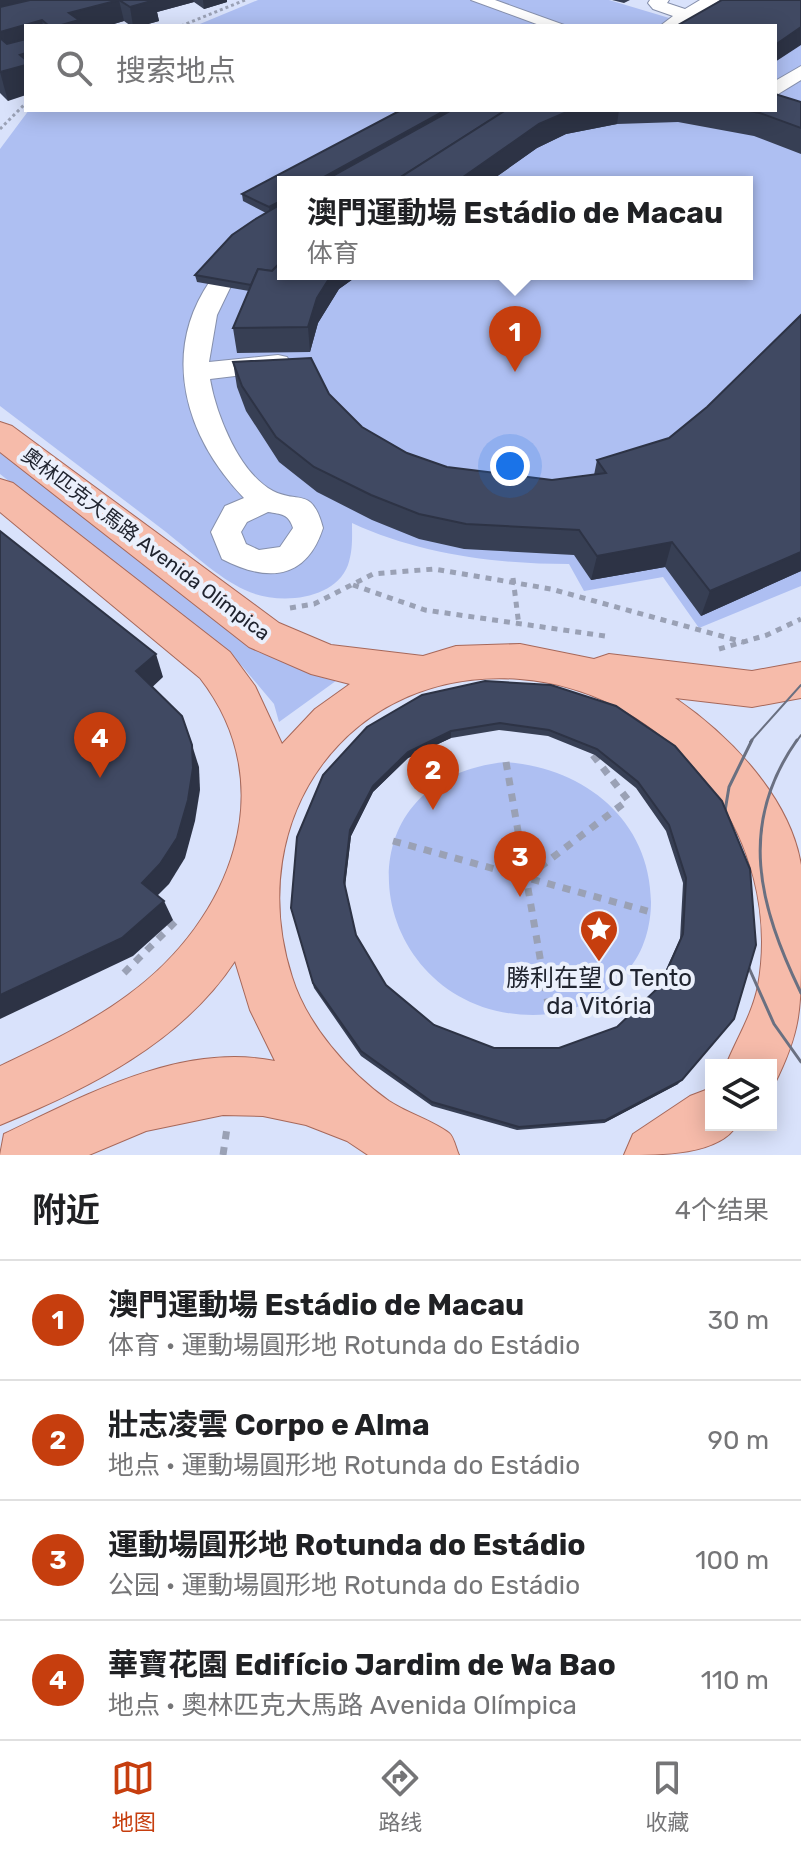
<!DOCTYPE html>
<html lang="zh">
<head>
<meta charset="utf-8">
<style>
	body { margin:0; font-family:Rubik,"Noto Sans SC",sans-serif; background:#f2f2f2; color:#202124 }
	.controls { position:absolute; right:24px; bottom:24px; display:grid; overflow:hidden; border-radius:0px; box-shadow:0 4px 20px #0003 }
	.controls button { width:72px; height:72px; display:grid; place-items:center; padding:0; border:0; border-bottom:2px solid #e0e0e0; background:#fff; color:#202124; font:40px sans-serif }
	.you { position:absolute; left:510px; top:466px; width:28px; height:28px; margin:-20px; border:6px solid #fff; border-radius:50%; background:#1a73e8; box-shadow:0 0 0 12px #1a73e833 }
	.badge { display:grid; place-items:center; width:52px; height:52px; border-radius:50%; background:#c63e0e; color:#fff; font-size:26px; font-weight:700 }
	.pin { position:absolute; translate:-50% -66px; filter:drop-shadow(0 2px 4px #0008) }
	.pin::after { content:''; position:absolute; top:42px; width:28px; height:24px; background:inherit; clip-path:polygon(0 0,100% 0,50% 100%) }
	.popup { position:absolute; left:277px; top:176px; width:476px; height:104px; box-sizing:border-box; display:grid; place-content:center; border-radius:0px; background:#fff; filter:drop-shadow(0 2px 6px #0005); font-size:26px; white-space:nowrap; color:#757577 }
	.popup b { font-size:30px; color:#202124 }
	.popup::after { content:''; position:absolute; left:50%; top:100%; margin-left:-16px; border:16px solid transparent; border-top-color:#fff }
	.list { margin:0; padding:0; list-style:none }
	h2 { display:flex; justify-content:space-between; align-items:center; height:104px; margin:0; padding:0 32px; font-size:34px }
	h2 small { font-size:26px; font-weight:400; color:#757577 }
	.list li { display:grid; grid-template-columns:52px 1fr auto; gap:24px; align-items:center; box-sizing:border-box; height:120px; padding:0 32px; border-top:2px solid #e0e0e0 }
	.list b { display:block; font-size:30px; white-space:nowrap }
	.list p { margin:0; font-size:26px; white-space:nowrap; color:#757577 }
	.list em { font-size:26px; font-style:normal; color:#757577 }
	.icon { flex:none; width:44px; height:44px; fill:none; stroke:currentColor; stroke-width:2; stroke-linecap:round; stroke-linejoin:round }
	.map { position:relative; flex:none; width:801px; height:1155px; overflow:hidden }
	.search { position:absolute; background:#fff; box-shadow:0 4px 20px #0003; left:24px; right:24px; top:24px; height:88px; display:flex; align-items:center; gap:20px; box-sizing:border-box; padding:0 28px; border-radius:0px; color:#757577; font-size:30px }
	.sheet { height:584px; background:#fff }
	nav { display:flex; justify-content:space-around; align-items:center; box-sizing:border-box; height:112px; border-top:2px solid #e0e0e0; background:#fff; font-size:22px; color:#757577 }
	nav a { display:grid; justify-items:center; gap:4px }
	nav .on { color:#c63e0e }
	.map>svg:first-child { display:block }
	.green { fill:#aebff2; fill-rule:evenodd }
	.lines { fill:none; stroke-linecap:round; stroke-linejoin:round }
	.minor-casing { stroke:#8690ac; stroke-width:2 }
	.major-casing { stroke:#a7685a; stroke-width:2 }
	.path-far2 { stroke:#9aa1b5; stroke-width:3; stroke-dasharray:3 3; stroke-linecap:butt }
	.path-far1 { stroke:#9aa1b5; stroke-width:5; stroke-dasharray:6 6; stroke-linecap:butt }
	.path { stroke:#9aa1b5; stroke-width:7; stroke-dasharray:8 8; stroke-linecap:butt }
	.minor { fill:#fff; fill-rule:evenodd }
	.major { fill:#f6bbaa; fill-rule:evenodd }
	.tram-far1 { stroke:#6a7081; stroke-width:2 }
	.tram { stroke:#6a7081; stroke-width:3 }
	.wall { fill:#373f54; fill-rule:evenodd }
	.shaded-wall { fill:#2d3345 }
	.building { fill:#404962; stroke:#2d3345; stroke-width:2; fill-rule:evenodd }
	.labels { text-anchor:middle; stroke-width:8; stroke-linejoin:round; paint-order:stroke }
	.street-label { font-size:20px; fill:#20242f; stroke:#ebf0fc }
	.near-poi-label { font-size:24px; fill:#20242f; stroke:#ebf0fc }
</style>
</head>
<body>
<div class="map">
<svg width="801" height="1155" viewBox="0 0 801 1155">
	<rect width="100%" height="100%" fill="#d9e2fb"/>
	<!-- green -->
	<g class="green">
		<path d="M 258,0 L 609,0 L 686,23 L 801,0 L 801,586 L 699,628 L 663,577 L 584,591 L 569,564 C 495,564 419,554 352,523 C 352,537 353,550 348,565 C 334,602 275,605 245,590 C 217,577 190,551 166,532 C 111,490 55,448 0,406 L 0,149 L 29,110 L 775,110 L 775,26 L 195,26 ZM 283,182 L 747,182 L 747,274 L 283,274 Z"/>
		<path d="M 0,452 L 258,652 L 316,673 L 340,678 L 279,722 L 274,704 L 242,666 L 0,474 Z"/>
		<path d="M 506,762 C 584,768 650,819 651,902 C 651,925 644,952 628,970 C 604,999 571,1015 533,1015 C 368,1015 326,779 506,762 Z"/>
	</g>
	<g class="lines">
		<defs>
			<g id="minor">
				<path d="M 471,0 L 495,0 L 567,26 L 542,26 Z"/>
				<path d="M 650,0 L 669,0 L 667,3 L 685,9 L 700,0 L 720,0 L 680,26 L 660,26 L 673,16 L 653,9 L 648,3 Z"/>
				<path d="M 801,66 L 801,80 L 775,96 L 775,81 Z"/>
				<path d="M 219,279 L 231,286 L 217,315 L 209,362 L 278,355 L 287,357 L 291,363 L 287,369 L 278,371 L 210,379 C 216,414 239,473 273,491 C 298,504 312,486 323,528 C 306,581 266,582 222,559 L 211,532 L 225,506 L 244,498 C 186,438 160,354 210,281 ZM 268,512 C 281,514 289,514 293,528 L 280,547 L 259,550 L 246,544 L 241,532 L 247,522 Z"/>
			</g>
			<g id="major">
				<path d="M 0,422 L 12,426 L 279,623 L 331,645 L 423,656 L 456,646 L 520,644 L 594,659 L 609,654 L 752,671 L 801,662 L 801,698 L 752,707 L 675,698 C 729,735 790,797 801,865 C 801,892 801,923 801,950 C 801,1010 801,1031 774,1085 L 771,1086 L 771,1065 L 726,1065 C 737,1038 752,1015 758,986 C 785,837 671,691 520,679 C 349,666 241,818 292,977 C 307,1025 348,1072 389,1101 C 407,1113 434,1121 449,1133 C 454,1137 456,1149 459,1155 L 368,1155 L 347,1141 L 306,1125 L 263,1116 L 223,1115 L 146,1131 L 89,1155 L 0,1155 L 4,1134 C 86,1095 181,1042 275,1061 L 250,1010 L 235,961 C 182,1042 88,1089 0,1125 L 0,1066 C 44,1045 89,1024 128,995 C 231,920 284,786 200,678 L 0,512 L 0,479 L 13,483 L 230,652 L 255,686 L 282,744 L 315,709 L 350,684 L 311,674 L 249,647 L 0,452 Z"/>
				<path d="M 711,1088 L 711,1125 L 737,1125 C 719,1155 662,1155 624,1155 L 633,1134 L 690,1096 Z"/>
			</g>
		</defs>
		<!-- minor casing -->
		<use href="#minor" class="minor-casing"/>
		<!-- major casing -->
		<use href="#major" class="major-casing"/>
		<!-- path-far2 -->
		<g class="path-far2">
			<path d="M 181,26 L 245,0"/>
			<path d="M 0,129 L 26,103"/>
		</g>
		<!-- path-far1 -->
		<g class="path-far1">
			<path d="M 513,578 L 519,626"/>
			<path d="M 353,585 L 425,610 L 605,636"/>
			<path d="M 290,608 L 314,604 L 373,574 L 434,569 L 551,589 L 743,642"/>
			<path d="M 719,649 L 767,635 L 801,619"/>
		</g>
		<!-- path -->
		<g class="path">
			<path d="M 506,762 L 550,1015"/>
			<path d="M 393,841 L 651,912"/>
			<path d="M 527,877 L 628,800 L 589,750"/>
			<path d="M 124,973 L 179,918"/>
			<path d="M 223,1155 L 227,1128"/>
		</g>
		<!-- minor -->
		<use href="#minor" class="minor"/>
		<!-- major -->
		<use href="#major" class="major"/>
		<!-- tram-far1 -->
		<g class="tram-far1">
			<path d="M 750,742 L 801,685"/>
			<path d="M 796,742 L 801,735"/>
		</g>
		<!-- tram -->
		<g class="tram">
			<path d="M 797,740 C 737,825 759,906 801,993"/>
			<path d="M 722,829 L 729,787 L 752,740"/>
			<path d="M 741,950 L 774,1024 L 801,1062"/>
		</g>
	</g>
	<!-- wall -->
	<g class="wall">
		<path d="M 0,0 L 227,0 L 227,2 L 204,9 L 194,2 L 157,12 L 159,21 L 141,26 L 131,26 L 124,21 L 107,26 L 26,26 L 8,101 L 0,93 L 0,7 L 18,3 L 0,7 Z"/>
		<path d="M 612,0 L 630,0 L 624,3 Z"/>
		<path d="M 801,102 L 801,154 L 754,136 L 678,122 L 617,124 L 566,134 L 537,148 L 489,182 L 283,182 L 283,274 L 360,274 L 339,289 L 318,323 L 310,352 L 237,353 L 233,328 L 249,291 L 197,282 L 195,275 L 266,213 L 243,201 L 242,194 L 401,110 L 775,110 Z"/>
		<path d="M 233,362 L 329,394 L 362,427 L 407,453 L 447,467 L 552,480 L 594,475 L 597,460 L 801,571 L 701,616 L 665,567 L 591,580 L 574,555 L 464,549 L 419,539 L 372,520 L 317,492 L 279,462 L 246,411 L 237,387 Z"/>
		<path d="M 485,681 L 722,801 L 678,1084 L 604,1123 L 517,1130 L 432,1106 L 361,1056 L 314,988 L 291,908 L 323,775 ZM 499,730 L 548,736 L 595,755 L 636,788 L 666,831 L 683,883 L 680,939 L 658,987 L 617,1027 L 559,1048 L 494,1048 L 434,1025 L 386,985 L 356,935 L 345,885 L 351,836 L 373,792 L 408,758 L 451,738 Z"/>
	</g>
	<!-- shaded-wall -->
	<g class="shaded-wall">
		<path d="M 0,0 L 30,0 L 30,1 L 0,7 Z"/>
		<path d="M 119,0 L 124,21 L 107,26 L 58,26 L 69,13 Z"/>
		<path d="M 146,0 L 193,0 L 194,2 L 157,12 L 159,21 L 141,26 L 133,26 L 130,7 Z"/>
		<path d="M 203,0 L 227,0 L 227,2 L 204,9 Z"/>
		<path d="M 42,20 L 43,26 L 26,26 L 26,48 L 0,63 L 0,32 Z"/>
		<path d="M 801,27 L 801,45 L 775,62 L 775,45 Z"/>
		<path d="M 26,53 L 26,95 L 8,101 L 0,72 L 20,55 Z"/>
		<path d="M 446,110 L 458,110 L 328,182 L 315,182 Z"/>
		<path d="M 576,110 L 619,110 L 617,124 L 566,134 L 537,148 L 489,182 L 456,182 L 539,124 L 569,111 Z"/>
		<path d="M 283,200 L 283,207 L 270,214 L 269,207 Z"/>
		<path d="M 332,274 L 360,274 L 339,289 L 318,323 L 310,352 L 308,327 L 317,298 Z"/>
		<path d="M 672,542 L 665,567 L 591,580 L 597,556 Z"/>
		<path d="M 801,552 L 801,571 L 701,616 L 710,591 Z"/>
		<path d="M 156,654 L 163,677 L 145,694 L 136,671 Z"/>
		<path d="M 451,731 L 451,738 L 408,758 L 373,792 L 351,836 L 345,887 L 344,882 L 350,830 L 373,786 L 408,752 Z"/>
		<path d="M 192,745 L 199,767 L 200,790 L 195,821 L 185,858 L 169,884 L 151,902 L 142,883 Z"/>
		<path d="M 164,901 L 173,920 L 133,956 L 0,1019 L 0,995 Z"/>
		<path d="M 682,1080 L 678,1084 L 604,1123 L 606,1120 Z"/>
	</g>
	<!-- building -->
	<g class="building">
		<path d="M 30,0 L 155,0 L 130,7 L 119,0 L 69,13 L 79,20 L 58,26 L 49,26 L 42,20 L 0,32 L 0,7 Z"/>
		<path d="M 722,0 L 801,0 L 801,27 L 775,45 L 775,26 L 687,26 L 680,24 Z"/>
		<path d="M 0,38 L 7,44 L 26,39 L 26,53 L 20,55 L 26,60 L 26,65 L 0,72 Z"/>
		<path d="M 775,94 L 801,102 L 801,128 L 760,113 L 744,110 L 775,110 Z"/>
		<path d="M 401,110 L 446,110 L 315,182 L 283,182 L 283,200 L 269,207 L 242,194 Z"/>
		<path d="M 452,110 L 506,110 L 393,182 L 322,182 Z"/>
		<path d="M 506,110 L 576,110 L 569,111 L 539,124 L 456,182 L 393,182 Z"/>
		<path d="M 283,203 L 283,260 L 272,271 L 258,269 L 251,285 L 195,275 L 232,235 L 254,220 Z"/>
		<path d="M 283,260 L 283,274 L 332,274 L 317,298 L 308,327 L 233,328 L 258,269 L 272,271 Z"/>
		<path d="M 801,315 L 801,552 L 710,591 L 672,542 L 597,556 L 579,530 L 466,524 L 419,514 L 371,495 L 314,467 L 276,437 L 242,386 L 233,362 L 311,358 L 329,394 L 362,427 L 407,453 L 447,467 L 552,480 L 606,473 L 597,460 L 669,438 L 707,407 Z"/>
		<path d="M 0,531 L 156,654 L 136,671 L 182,716 L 192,745 L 193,768 L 188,800 L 177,838 L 160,864 L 142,883 L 164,901 L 122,938 L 0,995 Z"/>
		<path d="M 485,681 L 551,685 L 616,706 L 675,746 L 722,801 L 750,869 L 756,945 L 734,1019 L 682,1080 L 606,1120 L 519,1127 L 432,1102 L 361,1051 L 313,983 L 291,908 L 297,837 L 323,775 L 367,727 L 422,695 ZM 500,723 L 549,730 L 597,749 L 638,782 L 669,825 L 686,878 L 683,934 L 660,986 L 617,1027 L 559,1048 L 494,1048 L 434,1025 L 386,985 L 356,935 L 344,882 L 350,830 L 373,786 L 408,752 L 451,731 Z"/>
	</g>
	<!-- icons -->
	<defs>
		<symbol id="sight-pin" viewBox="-11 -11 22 30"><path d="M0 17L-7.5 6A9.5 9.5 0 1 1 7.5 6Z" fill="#c63e0e" stroke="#ebf0fc"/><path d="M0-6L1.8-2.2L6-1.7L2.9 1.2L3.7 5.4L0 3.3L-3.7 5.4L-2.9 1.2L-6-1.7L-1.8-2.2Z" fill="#fff"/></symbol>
	</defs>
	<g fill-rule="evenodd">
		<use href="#sight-pin" x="577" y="907" width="44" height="60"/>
	</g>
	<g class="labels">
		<!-- street labels -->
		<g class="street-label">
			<text transform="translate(146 544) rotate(37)" y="7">奧林匹克大馬路 Avenida Olímpica</text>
		</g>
		<!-- near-poi labels -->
		<g class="near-poi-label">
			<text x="599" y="986">勝利在望 O Tento<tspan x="599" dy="28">da Vitória</tspan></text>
		</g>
	</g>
</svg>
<div class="controls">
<button><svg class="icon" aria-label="layers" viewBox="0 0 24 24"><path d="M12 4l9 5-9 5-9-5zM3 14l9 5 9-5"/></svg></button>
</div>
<div class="you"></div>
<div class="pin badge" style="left:515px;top:372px">1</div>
<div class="popup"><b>澳門運動場 Estádio de Macau</b>体育</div>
<div class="pin badge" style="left:433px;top:810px">2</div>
<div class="pin badge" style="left:520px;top:897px">3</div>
<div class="pin badge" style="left:100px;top:778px">4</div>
<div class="search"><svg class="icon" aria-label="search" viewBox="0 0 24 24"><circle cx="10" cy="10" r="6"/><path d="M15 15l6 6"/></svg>搜索地点</div>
</div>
<section class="sheet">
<h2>附近<small>4个结果</small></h2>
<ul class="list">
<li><span class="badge">1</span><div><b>澳門運動場 Estádio de Macau</b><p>体育 · 運動場圓形地 Rotunda do Estádio</p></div><em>30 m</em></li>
<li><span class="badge">2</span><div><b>壯志凌雲 Corpo e Alma</b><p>地点 · 運動場圓形地 Rotunda do Estádio</p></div><em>90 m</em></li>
<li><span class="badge">3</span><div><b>運動場圓形地 Rotunda do Estádio</b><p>公园 · 運動場圓形地 Rotunda do Estádio</p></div><em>100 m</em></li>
<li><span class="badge">4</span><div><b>華寶花園 Edifício Jardim de Wa Bao</b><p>地点 · 奧林匹克大馬路 Avenida Olímpica</p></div><em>110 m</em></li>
</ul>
</section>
<nav>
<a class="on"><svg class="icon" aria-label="map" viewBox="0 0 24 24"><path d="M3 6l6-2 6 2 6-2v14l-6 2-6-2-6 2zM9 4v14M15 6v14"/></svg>地图</a>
<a><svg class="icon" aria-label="directions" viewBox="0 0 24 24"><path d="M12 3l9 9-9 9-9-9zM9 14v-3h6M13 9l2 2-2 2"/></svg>路线</a>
<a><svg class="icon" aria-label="saved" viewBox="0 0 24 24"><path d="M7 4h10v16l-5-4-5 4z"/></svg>收藏</a>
</nav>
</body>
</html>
